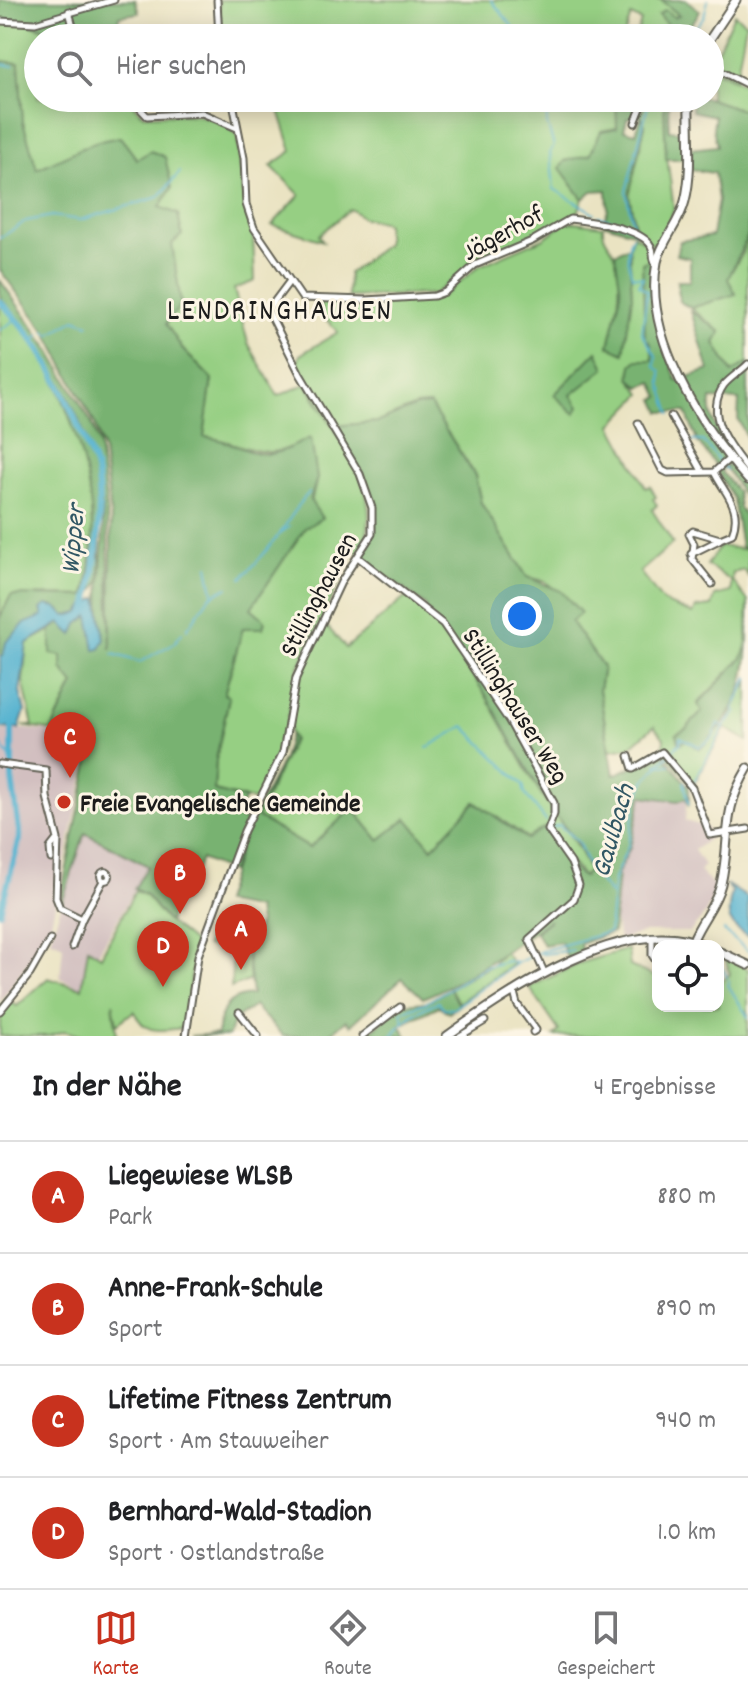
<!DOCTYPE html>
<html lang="de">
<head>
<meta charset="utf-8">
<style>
	body { margin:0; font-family:Dekko,sans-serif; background:#f2f2f2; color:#202124 }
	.controls { position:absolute; right:24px; bottom:24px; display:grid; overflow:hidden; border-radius:16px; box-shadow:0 4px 20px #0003 }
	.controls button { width:72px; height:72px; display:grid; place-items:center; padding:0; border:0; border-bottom:2px solid #e0e0e0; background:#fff; color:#202124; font:40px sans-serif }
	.you { position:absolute; left:522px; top:616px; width:28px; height:28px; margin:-20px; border:6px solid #fff; border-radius:50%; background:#1a73e8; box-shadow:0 0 0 12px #1a73e833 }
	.badge { display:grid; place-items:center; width:52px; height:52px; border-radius:50%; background:#c8321e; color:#fff; font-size:26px; font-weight:700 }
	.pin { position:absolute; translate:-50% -66px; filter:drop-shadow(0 2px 4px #0008) }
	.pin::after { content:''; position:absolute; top:42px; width:28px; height:24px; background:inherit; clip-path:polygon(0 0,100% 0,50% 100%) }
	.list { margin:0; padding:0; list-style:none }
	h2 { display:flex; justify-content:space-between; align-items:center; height:104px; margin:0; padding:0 32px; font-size:34px }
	h2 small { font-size:26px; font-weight:400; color:#757577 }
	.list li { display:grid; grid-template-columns:52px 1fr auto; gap:24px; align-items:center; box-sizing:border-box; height:112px; padding:0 32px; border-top:2px solid #e0e0e0 }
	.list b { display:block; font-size:30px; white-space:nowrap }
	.list p { margin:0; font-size:26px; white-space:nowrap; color:#757577 }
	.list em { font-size:26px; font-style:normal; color:#757577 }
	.icon { flex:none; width:44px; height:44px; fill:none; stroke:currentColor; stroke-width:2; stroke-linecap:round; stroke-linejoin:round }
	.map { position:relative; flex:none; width:748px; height:1036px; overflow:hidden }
	.search { position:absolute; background:#fff; box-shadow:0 4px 20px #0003; left:24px; right:24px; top:24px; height:88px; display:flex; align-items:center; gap:20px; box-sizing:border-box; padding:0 28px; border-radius:44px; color:#757577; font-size:30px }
	.sheet { height:552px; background:#fff }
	nav { display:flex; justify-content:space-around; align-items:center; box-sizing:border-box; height:112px; border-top:2px solid #e0e0e0; background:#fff; font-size:22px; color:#757577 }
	nav a { display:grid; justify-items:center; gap:4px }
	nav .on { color:#c8321e }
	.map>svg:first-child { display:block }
	.industrial { fill:#d2bfc0 }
	.green { fill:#96cf83; stroke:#597650; stroke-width:2 }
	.forest { fill:#78b271; stroke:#4a6746; stroke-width:2 }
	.water { fill:#50b0cf; stroke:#366676; stroke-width:2 }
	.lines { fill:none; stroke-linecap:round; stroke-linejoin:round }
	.stream { stroke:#50b0cf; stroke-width:2 }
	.river { stroke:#50b0cf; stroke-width:6 }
	.minor-casing { stroke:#646256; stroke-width:9 }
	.major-casing { stroke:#646256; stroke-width:11 }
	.minor { stroke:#fff; stroke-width:5 }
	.major { stroke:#fff; stroke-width:7 }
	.poi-dot { fill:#c8321e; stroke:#fcf5e5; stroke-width:3 }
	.labels { text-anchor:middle; stroke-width:6; stroke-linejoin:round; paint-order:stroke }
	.street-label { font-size:26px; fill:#1c1c1c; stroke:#fcf5e5 }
	.poi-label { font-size:26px; font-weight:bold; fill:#1c1c1c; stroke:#fcf5e5; text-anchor:start }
	.water-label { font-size:28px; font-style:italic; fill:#315764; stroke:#fcf5e5 }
	.quarter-label { font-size:30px; letter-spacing:2px; fill:#1c1c1c; stroke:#fcf5e5 }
</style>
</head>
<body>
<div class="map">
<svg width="748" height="1036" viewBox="0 0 748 1036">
	<rect width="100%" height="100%" fill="#fcf5e5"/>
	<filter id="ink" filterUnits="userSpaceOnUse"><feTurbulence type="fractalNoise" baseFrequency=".0125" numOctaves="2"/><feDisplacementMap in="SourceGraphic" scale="16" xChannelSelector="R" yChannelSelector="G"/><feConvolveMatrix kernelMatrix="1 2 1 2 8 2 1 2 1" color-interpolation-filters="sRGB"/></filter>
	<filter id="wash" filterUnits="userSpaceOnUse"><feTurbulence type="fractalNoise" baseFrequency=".006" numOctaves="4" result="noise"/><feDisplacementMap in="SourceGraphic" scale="32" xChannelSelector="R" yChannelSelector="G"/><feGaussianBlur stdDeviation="1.8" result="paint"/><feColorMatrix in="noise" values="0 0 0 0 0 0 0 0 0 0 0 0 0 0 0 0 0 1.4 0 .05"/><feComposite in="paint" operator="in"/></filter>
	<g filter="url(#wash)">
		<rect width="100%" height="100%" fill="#eae3c2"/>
		<!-- industrial -->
		<g class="industrial">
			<path d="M 26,729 L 93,737 L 49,932 L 0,1002 L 0,730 Z"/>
			<path d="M 642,796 L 678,801 L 687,798 L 685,821 L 706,827 L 711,837 L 694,850 L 704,865 L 699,871 L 717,888 L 705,914 L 690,932 L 645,932 L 619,940 L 615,920 L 618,873 L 630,847 Z"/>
			<path d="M 85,833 L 148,866 L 98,954 L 88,949 L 82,988 L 60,978 L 63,945 L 50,939 Z"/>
		</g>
		<!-- green -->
		<g class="green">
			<path d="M 219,0 L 661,0 L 679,15 L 675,18 L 659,15 L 678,38 L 636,38 L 641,21 L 631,16 L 623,38 L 221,38 Z"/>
			<path d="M 734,14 L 746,23 L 736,78 L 710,65 Z"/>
			<path d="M 0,21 L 26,23 L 75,38 L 38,38 L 38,98 L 128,98 L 143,115 C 177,115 212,108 237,135 L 244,204 L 253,233 L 255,281 L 234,289 L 248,343 L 278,396 L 306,384 C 334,432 391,496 360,552 L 348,553 L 335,572 L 341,578 L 298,669 L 281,750 L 257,801 L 214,791 L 216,760 L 229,697 L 224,694 L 243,628 L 263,627 L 265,620 L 251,608 L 305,528 L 317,478 L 299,442 C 265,466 239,439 203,437 L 212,379 L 184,351 L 166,324 L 181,304 C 172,245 160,184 120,137 L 95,142 L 37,170 L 23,122 L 19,64 L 0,61 Z"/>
			<path d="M 710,68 L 748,86 L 748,112 L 707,98 L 710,98 Z"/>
			<path d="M 275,98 L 616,98 L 618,128 L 590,155 L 565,161 L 570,182 L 583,199 L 576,218 L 566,218 L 543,234 L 481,259 L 434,294 L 348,297 L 349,273 L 386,244 L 386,223 L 363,218 L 350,209 L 319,235 L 323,241 L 272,225 L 300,195 L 271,166 L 292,151 Z"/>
			<path d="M 647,98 L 664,98 L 665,142 L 674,209 L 666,229 L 653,245 L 636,233 L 629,195 L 645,125 L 641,116 Z"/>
			<path d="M 575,222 L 603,226 C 602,239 611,244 615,255 C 625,286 616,316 609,346 L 632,297 L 629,246 L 633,235 C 644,241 652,245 650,259 L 642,264 L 654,361 L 638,360 L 630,378 L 642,394 L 612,425 L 646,488 L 650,486 L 656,497 L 653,499 L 657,505 L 652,510 L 673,543 L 640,572 L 663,602 L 693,614 L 696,608 L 712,606 L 715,596 L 731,592 L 731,581 L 707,565 L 720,546 L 748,550 L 748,576 L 744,570 L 733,573 L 732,580 L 748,601 L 747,647 L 742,658 L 698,703 L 702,712 L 686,729 L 686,740 L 725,727 L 748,680 L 748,741 L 725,728 L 693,785 L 663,751 L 664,738 L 654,726 L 630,747 L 610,750 L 599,690 L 603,667 L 571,622 L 580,613 L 545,581 L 527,577 L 481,503 L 475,475 L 430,405 L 416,406 L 378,422 L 333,426 L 297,365 L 300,355 L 338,332 L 323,316 L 321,305 L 313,300 L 361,303 L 435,298 L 445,294 L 479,266 L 544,238 L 565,223 Z"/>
			<path d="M 748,235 L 748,362 L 733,374 L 715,343 L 721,332 L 691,308 L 736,294 L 727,279 L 742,254 Z"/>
			<path d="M 0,304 C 74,378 107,494 85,596 L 47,595 L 0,617 Z"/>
			<path d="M 406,597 C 472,644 503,738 547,803 C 563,826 578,844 589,871 L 583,877 L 544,828 L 528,838 L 475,802 L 432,848 L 379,841 L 353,808 L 310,848 L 257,817 L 293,740 L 289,732 L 298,684 L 324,623 L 346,648 Z"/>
			<path d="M 51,630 L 51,654 L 62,656 L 62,669 L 74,684 L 52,729 L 94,734 L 93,737 L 23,726 L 33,726 L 23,681 L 27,643 Z"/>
			<path d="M 135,891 L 145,895 L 165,919 L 196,945 L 183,1028 C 160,1030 145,1036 134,1011 L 117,1024 L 113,1003 L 117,1036 L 84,1036 L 64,1031 L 49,1036 L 0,1036 L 0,1007 L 35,961 L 9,1001 L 17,1006 L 48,978 L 82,988 L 88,948 L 101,956 Z"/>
			<path d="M 226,943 L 246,946 L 250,980 L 231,988 L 233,956 L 219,951 Z"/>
			<path d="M 628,949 L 630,966 L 658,978 L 658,1006 L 718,1006 L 718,985 L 730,974 L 725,958 L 748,969 L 748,1036 L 554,1036 L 559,1031 L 529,987 L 583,962 Z"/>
			<path d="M 504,951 L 513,964 L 458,1003 L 450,988 L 492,965 Z"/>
		</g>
		<!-- forest -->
		<g class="forest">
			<path d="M 0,0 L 135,0 L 139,13 L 119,16 L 117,32 L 103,34 L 102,38 C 68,38 36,22 0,19 Z"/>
			<path d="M 661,0 L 687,0 L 700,11 L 683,38 L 685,32 L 676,24 L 672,28 L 678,38 L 659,15 L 665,10 L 674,17 L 679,15 Z"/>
			<path d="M 0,61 L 19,63 L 23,122 L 37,169 L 95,142 L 120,137 L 137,159 L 151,151 L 165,157 L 172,188 L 160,207 L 178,214 L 182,235 L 172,244 L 181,304 L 166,324 L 184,351 L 212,379 L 204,437 C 227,438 247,455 270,454 C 286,452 297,443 311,438 L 317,478 L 310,500 L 322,518 L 305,528 L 251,608 L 265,620 L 263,628 L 243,628 L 224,694 L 229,697 L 216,760 L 214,791 L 245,799 L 236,816 L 246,821 L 231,872 L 201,859 L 183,900 L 174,905 L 169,923 L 145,894 L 134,889 L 148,866 L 85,833 L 62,903 L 60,900 L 95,734 L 52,730 L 74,684 L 62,669 L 62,656 L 51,654 L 51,630 L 60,623 L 78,624 L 89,616 L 105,640 C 95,601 104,563 103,524 C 100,441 55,359 0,298 L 0,280 L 51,352 L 92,424 L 99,444 L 107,511 L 111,650 L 111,515 L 103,450 L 95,424 L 47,333 L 0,270 Z"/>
			<path d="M 616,98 L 644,98 L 639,115 L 627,118 L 624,130 L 636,133 L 641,116 L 645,125 L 629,195 L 636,233 L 603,223 L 608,209 L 607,190 L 592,191 L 583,199 L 560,168 L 565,161 L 590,155 L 601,131 L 617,128 Z"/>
			<path d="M 664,98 L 668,98 L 669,130 L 686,132 L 686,159 L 666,159 Z"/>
			<path d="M 693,98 L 707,98 L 748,112 L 748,235 L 728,279 L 736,294 L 691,308 L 680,302 L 677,281 L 690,281 L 690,258 L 676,255 L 680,241 L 712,236 L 718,200 L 714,173 L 691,170 L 691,149 L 717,146 L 713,128 L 715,116 L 692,111 Z"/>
			<path d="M 629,246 L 632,297 L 624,353 L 609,346 L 621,292 L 615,253 Z"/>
			<path d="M 650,259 L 661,337 L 677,381 L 709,370 L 691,311 L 721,332 L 715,343 L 732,373 L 748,362 L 748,440 L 738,419 L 739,400 L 711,399 C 707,431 735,448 748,474 L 731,456 L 716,466 L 697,441 L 686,412 L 661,412 L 655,399 L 660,397 L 653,382 L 640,387 L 630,378 L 632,365 L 637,360 L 653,360 L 651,344 L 645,338 L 642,263 Z"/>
			<path d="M 597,351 L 605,368 L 571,395 L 579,407 L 575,414 L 554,395 Z"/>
			<path d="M 52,373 L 75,415 L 94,465 L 100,511 L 100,581 L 80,613 L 66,616 L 56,607 L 46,605 L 41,609 L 43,616 C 24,631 10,626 3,657 L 0,656 L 0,617 L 11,595 L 85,596 C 104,517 83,445 52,373 Z"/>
			<path d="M 430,405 L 475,476 L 481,503 L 527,577 L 561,591 L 581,613 L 571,622 L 603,667 L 599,690 L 614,775 L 662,753 L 689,787 L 689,806 L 686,798 L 678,801 L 642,796 L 630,847 L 618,873 L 613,932 L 580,944 L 582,954 L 568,960 L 561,942 L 543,945 L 536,932 L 550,920 C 508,950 470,978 423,998 L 402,978 L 351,1025 L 346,1020 L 328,1036 L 283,1036 L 254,1006 C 243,1015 232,1016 229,1036 L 190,1036 L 217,1034 C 221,1010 226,996 252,995 L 246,946 L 226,943 L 219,950 L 206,946 L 215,926 L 230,933 L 255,932 L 259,923 L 257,909 L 223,902 L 244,834 L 283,759 L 290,733 L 293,739 L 257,817 L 309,848 L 353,808 L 379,840 L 407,818 L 432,848 L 475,802 L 527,839 L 543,828 L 576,872 L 583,877 L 589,871 L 577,843 L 548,805 L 486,695 L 426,612 L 426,606 L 363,559 C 364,547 374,537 375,524 C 377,487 351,456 333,426 L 378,422 L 416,406 Z"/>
			<path d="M 729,464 L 748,488 L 748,504 L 726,468 L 720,470 L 737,492 L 739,508 L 748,518 L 748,550 L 741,547 L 733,499 L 716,470 Z"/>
			<path d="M 748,606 C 748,670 748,704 700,749 L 686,740 L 679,744 L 676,734 L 686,729 L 702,712 L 698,704 L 742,658 L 747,647 Z"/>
			<path d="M 450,988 L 459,1005 L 449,1013 L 439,1006 L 400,1025 L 407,1036 L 381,1036 L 376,1033 L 365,1036 L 404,1004 L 427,1002 Z"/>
		</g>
		<!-- water -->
		<g class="water">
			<path d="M 98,598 L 105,639 L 100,649 L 95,650 L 89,616 L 78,624 L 73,635 L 60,623 L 27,643 L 20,692 L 25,711 L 19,729 L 0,728 L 0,656 L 3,656 L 6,642 L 24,624 L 43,616 L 41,609 L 46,605 L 56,607 L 66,616 L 80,613 L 87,603 Z"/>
			<path d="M 726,884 L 748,898 L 748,937 C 726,923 726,916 732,891 Z"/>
		</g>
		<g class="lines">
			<!-- stream -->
			<g class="stream">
				<path d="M 491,0 L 522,38"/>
				<path d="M 688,38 L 704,16 L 708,0"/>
				<path d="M 0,64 L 13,66"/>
				<path d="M 546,98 L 547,124 L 554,146 L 550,152 L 554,189 L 594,213"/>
				<path d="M 598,216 L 634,227"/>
				<path d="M 634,231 L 626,191 L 650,98"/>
				<path d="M 632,236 C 625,250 628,262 632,276 L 643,277 L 639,285 L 647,291 L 642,333 L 656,356 L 655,367 L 661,371 L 661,384 L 671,414"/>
				<path d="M 0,238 L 26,221 L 52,216 L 80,220 L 159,197 L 180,172"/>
				<path d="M 0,330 L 16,319"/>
				<path d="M 45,331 L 50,335 L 75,319 L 89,324"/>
				<path d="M 35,340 L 40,335"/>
				<path d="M 688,441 L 703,441 L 726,470"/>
				<path d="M 278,535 L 290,526"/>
				<path d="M 208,566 L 213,592"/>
				<path d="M 242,578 C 259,560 277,540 290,518 C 297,509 300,501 309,493"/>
				<path d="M 187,629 L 210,596 L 228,587"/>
				<path d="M 113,654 L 140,662 L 174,643 L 182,633"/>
				<path d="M 0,743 L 11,759"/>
				<path d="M 427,748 L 464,726 L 523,785 L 525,794 L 546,821"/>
				<path d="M 657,764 L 670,765"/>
				<path d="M 684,782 L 689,804"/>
				<path d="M 692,785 L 724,728"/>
				<path d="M 551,828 L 559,825 L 578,842 L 590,870"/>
				<path d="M 593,874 L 612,896"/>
				<path d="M 724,931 L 748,951"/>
				<path d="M 542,954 L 573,950"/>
				<path d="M 718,960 L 727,977"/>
				<path d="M 729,980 L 728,985 L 748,1017"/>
				<path d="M 404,1022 L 402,1012 L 427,1002 L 485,967 L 507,961 L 517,963 L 542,951 L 609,932 L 614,879 L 628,846 L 636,801 L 646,779 L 680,743 L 680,737 L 700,747 L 713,737 L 718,724 L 724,727 L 736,713 L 734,708 L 748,678"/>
				<path d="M 392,1036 C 402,1021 421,1008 438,1002 L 444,1008 L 453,1009 L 516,964"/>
			</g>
			<!-- river -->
			<g class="river">
				<path d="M 0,302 C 41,340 64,391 85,442 C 88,451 94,460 96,470 C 103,510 96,569 87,609"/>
				<path d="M 0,912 L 20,838 L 12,779 L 12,723"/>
			</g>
		</g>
	</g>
	<g filter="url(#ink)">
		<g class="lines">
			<defs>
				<g id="minor">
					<path d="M 217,0 L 219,38"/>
					<path d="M 69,11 L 76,38"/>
					<path d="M 0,21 L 35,23 L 114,0"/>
					<path d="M 710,66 L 748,85"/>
					<path d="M 130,98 L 147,116 L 202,113 L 237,128"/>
					<path d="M 232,98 L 244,158 L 246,204 L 254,228 L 302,298 L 366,300 L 434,296 L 445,292 L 475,265 L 532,241 L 570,219 C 588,221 642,228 651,246 C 655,253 651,257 656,264"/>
					<path d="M 635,123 L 645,98"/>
					<path d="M 748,364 C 740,372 731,377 724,385 C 703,415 730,447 748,470"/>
					<path d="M 671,416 L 702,471"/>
					<path d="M 638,423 L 662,470 L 668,473 L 714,472 L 729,459"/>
					<path d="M 691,554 L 719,540"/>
					<path d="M 359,558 L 443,624 L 509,721 L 554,803 L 554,814 L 548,830 L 571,863 L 579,885 L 574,899 L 529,939 L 545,974"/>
					<path d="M 712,584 L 692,559 L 694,544 L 689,534 L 693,531 L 720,539 L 732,534 C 743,507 724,493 714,472"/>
					<path d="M 629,756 L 633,769 L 662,752 L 692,788 L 710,835 L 748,829"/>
					<path d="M 0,764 L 46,770 L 47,797 L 58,839 L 56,898 L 60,908 L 82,919 L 103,881"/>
					<path d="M 51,859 L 50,848 L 57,839"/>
					<circle cx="105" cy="876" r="4.5"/>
					<path d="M 652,937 L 652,955 L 656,961"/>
					<path d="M 72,947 L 82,919"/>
					<path d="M 514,992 L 517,1004 L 536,1030 L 533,1032"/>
					<path d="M 0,1011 L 30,974 L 50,939"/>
					<path d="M 239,1012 L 258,1036"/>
					<path d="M 186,1036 L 198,956 L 244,831 L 283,752 L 296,678 L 342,580 L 372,534 L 372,508 L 360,474 L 300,374 L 268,310 L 289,282"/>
					<path d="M 362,1036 L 400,1007"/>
					<path d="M 460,1036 L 485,1021"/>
				</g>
				<g id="major">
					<path d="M 710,39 L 736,0"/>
					<path d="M 689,98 C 688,131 693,170 685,201 C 680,223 662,240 657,262 C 642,336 702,428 748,480"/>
					<path d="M 693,940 C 701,920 716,905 721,884 C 732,836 720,814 748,768"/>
					<path d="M 718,951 L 748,965"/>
					<path d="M 447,1036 C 510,991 627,910 706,946"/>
				</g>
			</defs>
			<!-- minor casing -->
			<use href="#minor" class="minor-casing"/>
			<!-- major casing -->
			<use href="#major" class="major-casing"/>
			<!-- minor -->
			<use href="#minor" class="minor"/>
			<!-- major -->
			<use href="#major" class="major"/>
		</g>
	</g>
	<!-- markers -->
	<circle class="poi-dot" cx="64" cy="802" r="8"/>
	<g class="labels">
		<!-- street labels -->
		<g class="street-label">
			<text transform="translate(502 232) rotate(-29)" y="9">Jägerhof</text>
			<text transform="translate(317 594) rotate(-62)" y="9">Stillinghausen</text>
			<text transform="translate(517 705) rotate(58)" y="9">Stillinghauser Weg</text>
		</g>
		<!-- poi labels -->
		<g class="poi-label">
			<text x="80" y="811">Freie Evangelische Gemeinde</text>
		</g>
		<!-- water labels -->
		<g class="water-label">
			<text transform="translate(71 539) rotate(-85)" y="10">Wipper</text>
			<text transform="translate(611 830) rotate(-74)" y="10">Gaulbach</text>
		</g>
		<!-- quarter labels -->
		<g class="quarter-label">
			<text x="280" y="319">LENDRINGHAUSEN</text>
		</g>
	</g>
</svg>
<div class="controls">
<button><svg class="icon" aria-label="locate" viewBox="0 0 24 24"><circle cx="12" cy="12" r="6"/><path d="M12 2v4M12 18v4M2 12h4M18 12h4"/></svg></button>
</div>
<div class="you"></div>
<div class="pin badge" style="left:241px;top:970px">A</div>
<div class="pin badge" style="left:180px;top:914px">B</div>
<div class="pin badge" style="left:70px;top:778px">C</div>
<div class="pin badge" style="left:163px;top:987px">D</div>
<div class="search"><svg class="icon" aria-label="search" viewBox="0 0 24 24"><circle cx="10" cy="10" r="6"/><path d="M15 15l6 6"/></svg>Hier suchen</div>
</div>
<section class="sheet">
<h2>In der Nähe<small>4 Ergebnisse</small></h2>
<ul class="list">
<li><span class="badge">A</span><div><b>Liegewiese WLSB</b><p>Park</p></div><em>880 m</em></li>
<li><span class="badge">B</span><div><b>Anne-Frank-Schule</b><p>Sport</p></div><em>890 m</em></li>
<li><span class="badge">C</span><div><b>Lifetime Fitness Zentrum</b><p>Sport · Am Stauweiher</p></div><em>940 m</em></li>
<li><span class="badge">D</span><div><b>Bernhard-Wald-Stadion</b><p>Sport · Ostlandstraße</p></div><em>1.0 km</em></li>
</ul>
</section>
<nav>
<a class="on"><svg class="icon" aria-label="map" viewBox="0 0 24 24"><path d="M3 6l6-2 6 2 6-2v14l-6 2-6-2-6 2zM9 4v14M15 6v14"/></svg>Karte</a>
<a><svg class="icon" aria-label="directions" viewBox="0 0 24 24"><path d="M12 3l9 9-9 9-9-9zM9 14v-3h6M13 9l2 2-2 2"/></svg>Route</a>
<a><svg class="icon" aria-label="saved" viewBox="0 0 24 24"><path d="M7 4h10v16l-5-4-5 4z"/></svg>Gespeichert</a>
</nav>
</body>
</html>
